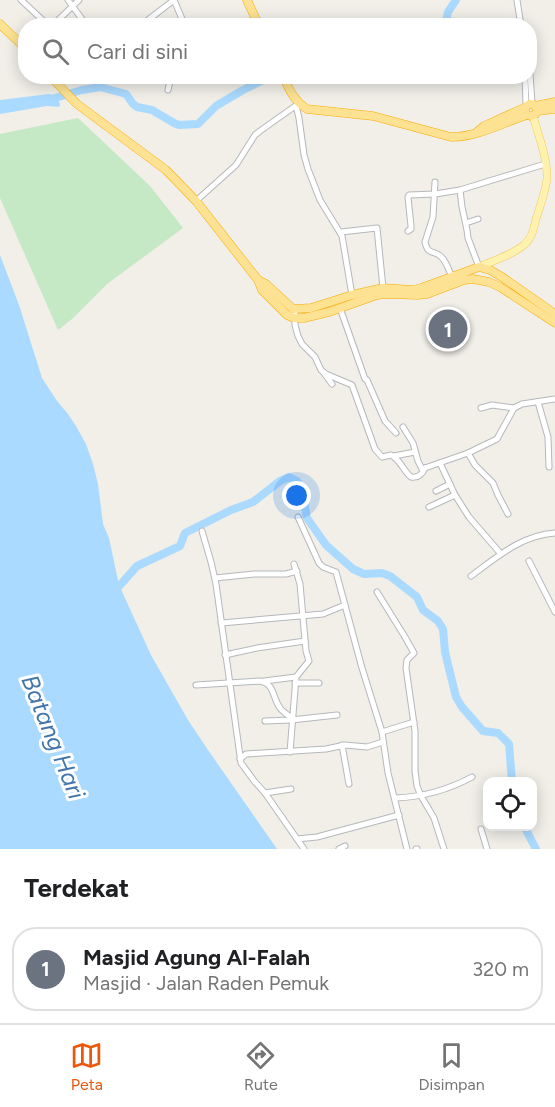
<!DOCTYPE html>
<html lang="id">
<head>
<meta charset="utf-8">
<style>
	body { margin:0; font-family:Figtree,sans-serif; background:#f6f6f6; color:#202124 }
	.controls { position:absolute; right:18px; bottom:18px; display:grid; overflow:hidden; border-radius:12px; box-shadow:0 3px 15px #0003 }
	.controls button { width:54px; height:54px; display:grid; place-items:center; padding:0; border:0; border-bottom:2px solid #e0e0e0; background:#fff; color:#202124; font:30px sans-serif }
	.you { position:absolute; left:297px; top:496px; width:21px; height:21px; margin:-15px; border:4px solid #fff; border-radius:50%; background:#1a73e8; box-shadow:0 0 0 9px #1a73e833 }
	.badge { display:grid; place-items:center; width:39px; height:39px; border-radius:50%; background:#ea580c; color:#fff; font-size:20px; font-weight:700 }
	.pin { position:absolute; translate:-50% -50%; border:3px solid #fff; box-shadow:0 2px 6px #0006 }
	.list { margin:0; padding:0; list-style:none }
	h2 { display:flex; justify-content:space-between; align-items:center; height:78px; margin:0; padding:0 24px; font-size:26px }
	h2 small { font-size:20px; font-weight:400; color:#757577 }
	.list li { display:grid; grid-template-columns:39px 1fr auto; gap:18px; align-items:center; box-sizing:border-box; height:84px; margin:0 12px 12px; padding:0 12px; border:2px solid #e0e0e0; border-radius:24px }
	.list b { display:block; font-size:22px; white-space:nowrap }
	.list p { margin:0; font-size:20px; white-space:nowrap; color:#757577 }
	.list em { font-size:20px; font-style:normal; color:#757577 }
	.icon { flex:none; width:33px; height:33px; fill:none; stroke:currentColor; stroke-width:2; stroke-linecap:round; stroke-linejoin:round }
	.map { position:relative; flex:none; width:555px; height:849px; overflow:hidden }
	.search { position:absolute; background:#fff; box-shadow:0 3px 15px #0003; left:18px; right:18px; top:18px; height:66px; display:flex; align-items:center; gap:15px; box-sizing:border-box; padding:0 21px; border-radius:24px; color:#757577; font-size:22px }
	.sheet { height:174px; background:#fff }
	nav { display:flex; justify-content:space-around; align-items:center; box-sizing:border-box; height:84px; border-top:2px solid #e0e0e0; background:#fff; font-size:16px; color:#757577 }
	nav a { display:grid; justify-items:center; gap:3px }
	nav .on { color:#ea580c }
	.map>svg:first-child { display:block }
	.green { fill:#c5e8c5 }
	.water { fill:#aadaff }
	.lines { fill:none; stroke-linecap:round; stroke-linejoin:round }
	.river { stroke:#aadaff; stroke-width:8 }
	.minor-casing { stroke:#b5b8bc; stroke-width:7 }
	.major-casing { stroke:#f2c960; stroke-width:8 }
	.highway-casing { stroke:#f9ab00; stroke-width:9 }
	.minor { stroke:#fff; stroke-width:5 }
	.major { stroke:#fff2af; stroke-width:7 }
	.highway { stroke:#fde293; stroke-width:8 }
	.labels { text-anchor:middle; stroke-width:6; stroke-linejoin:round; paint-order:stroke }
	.water-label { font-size:24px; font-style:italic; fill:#4174aa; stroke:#fff }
</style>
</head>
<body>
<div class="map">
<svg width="555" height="849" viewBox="0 0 555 849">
	<rect width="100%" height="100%" fill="#f1efe8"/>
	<!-- green -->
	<path class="green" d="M 78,118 L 150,186 L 183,228 L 107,284 L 72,319 L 58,330 L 0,198 L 0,134 Z"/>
	<!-- water -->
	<g class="water">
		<path d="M 49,94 C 55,95 59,99 60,105 L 59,107 L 47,106 L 0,114 L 0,100 Z"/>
		<path d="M 0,255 L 19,305 L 42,378 L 57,401 L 68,414 L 76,426 L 86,444 L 93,464 L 98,484 L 103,524 L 109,538 L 119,585 L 151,655 L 188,720 L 208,750 L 277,849 L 0,849 Z"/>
	</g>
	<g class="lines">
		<!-- river -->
		<g class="river">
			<path d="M 445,26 L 448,12 L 456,0"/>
			<path d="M 48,100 L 82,90 L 100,87 L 126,94 L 133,104 L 137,107 L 152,110 L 174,123 L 179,125 L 198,124 L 216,106 L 243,90 L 271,76"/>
			<path d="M 113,593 L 137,566 L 180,546 L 185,533 L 231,510 L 253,502 L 280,481 L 289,477 L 297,481 L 302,490 L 307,518 L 326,545 L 353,569 L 364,574 L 382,573 L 390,576 L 417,597 L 423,610 L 438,621 L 443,629 L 445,652 L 456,697 L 462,707 L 483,731 L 498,733 L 509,744 L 512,782"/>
			<path d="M 524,826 L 536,849"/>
		</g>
		<defs>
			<g id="minor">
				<path d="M 21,0 L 49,26"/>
				<path d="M 68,0 L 87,26"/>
				<path d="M 517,0 L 521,26"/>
				<path d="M 52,26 L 79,0"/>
				<path d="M 140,26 L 174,0 L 185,26"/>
				<path d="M 530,74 L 532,104"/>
				<path d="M 525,76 L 526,105"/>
				<path d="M 168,90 L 171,76"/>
				<path d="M 296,106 L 299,118 L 304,155 L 308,169 L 320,200 L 342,236 L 352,295"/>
				<path d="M 435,182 L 433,217 L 425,242 C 428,255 432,250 439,255 C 446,259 449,271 452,277"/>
				<path d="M 460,190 L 462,207 L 467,230 L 468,238 L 479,267"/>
				<path d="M 196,201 L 236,165 L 255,135 L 260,131 L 298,104"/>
				<path d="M 466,223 L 478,219"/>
				<path d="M 408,231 L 411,229 L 411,226 L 408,197 L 409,195 L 435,194 L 460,190 L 545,164"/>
				<path d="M 341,232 L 377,228 L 383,288"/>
				<path d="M 340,308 L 365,379 L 367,380 L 385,421 L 396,433"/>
				<path d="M 295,310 L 295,325 L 298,336 L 302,344 L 315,357 L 321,370 L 326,374 L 352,385 L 375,449 L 382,457 L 391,455 C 401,460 403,471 411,477 C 418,478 422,475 425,468"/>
				<path d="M 324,373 L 332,384"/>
				<path d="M 538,402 L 548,437 L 549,467"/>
				<path d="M 481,408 L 492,405 L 514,408"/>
				<path d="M 403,427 L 413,443 L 418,461 L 422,469 L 468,453 L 497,439 L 514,408 L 522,404 L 555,399"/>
				<path d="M 468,453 L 475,465 L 493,483 L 498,495 L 508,514"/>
				<path d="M 394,456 L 415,452"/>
				<path d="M 440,463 L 455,495 L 469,517 L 501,554"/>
				<path d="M 436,491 L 450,484"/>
				<path d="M 429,507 L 455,495"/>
				<path d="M 298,517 L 319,563 L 323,567 L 336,572 L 362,668 L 382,732 L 388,773 L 407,849"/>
				<path d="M 202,531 L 211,562 L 216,584 L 241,763 L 255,782 L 265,793 L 304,849"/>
				<path d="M 529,561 L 555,612"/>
				<path d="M 471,576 C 497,557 522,535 555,533"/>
				<path d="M 215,578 L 254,574 L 286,574 L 297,571"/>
				<path d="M 377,592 L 405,637 L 414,653 L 407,660 L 406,668 L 415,731 L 415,771 L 417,786 L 421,796 L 434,818 L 444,849"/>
				<path d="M 221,623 L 323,614 L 345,605"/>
				<path d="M 225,655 L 257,648 L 305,641"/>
				<path d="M 264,681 L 296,677"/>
				<path d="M 295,683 L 319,683"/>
				<path d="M 196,685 L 260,681 C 275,684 272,697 280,708 C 283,712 288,715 292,718"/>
				<path d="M 265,721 L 291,720 L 337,715"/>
				<path d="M 382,732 L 414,722"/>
				<path d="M 342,745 L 349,784"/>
				<path d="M 290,752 L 296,677 L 309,661 L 306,651 L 300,584 L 294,564"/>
				<path d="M 240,759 L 246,754 L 326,749 L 345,745 L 367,747 L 383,742"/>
				<path d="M 265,793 L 291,789"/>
				<path d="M 395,798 C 423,797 448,790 472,777"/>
				<path d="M 481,829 L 487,849"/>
				<path d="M 297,839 L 317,837 L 399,815"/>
				<path d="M 339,849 L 345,846"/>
				<path d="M 416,849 L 417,849"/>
			</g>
			<path id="major" d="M 479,267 C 494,260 513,255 525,244 C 532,238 534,228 536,219 C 540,206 545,193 547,179 C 548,160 538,134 533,116"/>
			<g id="highway">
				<path d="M 247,0 L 259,26"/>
				<path d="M 0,24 L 26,49"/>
				<path d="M 50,76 L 77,104 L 166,170 L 196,201 L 258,280 L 266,284 L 293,309 L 311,308 L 352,295 L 383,288 L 413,290 L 421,288 L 479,267 L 490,270 L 502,277 L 555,314"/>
				<path d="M 283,76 C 289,89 294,101 307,109 L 373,116 L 451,137 C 478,137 502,123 527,115"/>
				<circle cx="531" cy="110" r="6"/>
				<path d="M 535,106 L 555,102"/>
				<path d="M 537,111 L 555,109"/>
				<path d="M 478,131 L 484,126 L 524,108"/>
				<path d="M 258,280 L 262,290 L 287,315 L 294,318 L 304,318 L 329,312 L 377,295 L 387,294 L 417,295 L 427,294 L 464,280 L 473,279 L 489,282 L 500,287 L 555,323"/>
			</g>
		</defs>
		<!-- minor casing -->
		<use href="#minor" class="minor-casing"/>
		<!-- major casing -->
		<use href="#major" class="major-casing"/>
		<!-- highway casing -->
		<use href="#highway" class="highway-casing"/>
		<!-- minor -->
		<use href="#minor" class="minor"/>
		<!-- major -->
		<use href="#major" class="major"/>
		<!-- highway -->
		<use href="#highway" class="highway"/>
	</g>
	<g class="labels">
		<!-- water labels -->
		<g class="water-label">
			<text transform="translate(53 737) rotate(68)" y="8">Batang Hari</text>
		</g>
	</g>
</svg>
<div class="controls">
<button><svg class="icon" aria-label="locate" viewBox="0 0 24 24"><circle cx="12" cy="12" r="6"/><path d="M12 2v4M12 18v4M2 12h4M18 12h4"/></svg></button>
</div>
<div class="you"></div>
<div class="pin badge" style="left:448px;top:329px;background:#6b7280">1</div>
<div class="search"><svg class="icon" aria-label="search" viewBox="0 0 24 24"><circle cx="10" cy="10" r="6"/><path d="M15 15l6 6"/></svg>Cari di sini</div>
</div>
<section class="sheet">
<h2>Terdekat<small></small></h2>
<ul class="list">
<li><span class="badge" style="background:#6b7280">1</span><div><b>Masjid Agung Al-Falah</b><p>Masjid · Jalan Raden Pemuk</p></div><em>320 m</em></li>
</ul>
</section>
<nav>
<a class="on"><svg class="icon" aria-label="map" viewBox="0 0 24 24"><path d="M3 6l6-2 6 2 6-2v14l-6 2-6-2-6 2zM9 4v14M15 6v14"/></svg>Peta</a>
<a><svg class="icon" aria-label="directions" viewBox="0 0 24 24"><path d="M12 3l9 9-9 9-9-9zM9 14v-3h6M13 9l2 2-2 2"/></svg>Rute</a>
<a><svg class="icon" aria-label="saved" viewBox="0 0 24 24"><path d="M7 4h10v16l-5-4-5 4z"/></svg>Disimpan</a>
</nav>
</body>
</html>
